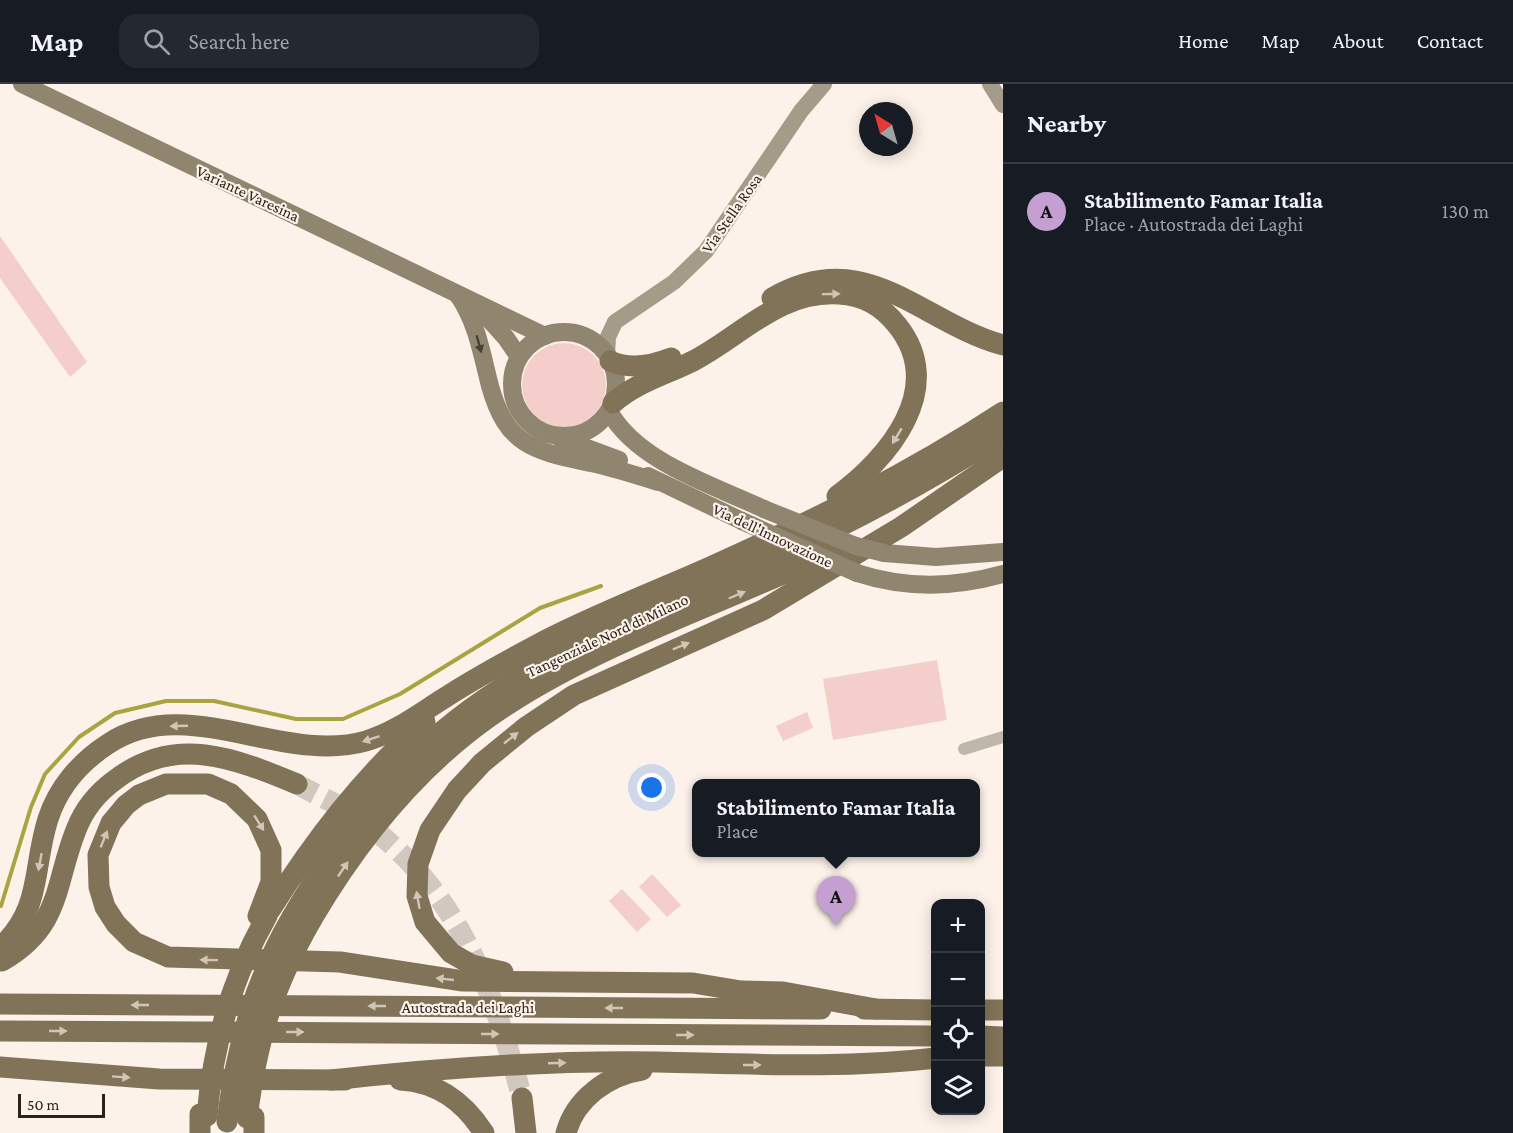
<!DOCTYPE html>
<html lang="en">
<head>
<meta charset="utf-8">
<style>
	body { margin:0; font-family:"Crimson Pro",serif; background:#242831; color:#f1f3f6 }
	.controls { position:absolute; right:18px; bottom:18px; display:grid; overflow:hidden; border-radius:12px; box-shadow:0 3px 15px #0003 }
	.controls button { width:54px; height:54px; display:grid; place-items:center; padding:0; border:0; border-bottom:2px solid #363941; background:#171b24; color:#f1f3f6; font:30px sans-serif }
	.compass { position:absolute; left:859px; top:18px; width:54px; height:54px; border-radius:50%; background:#171b24; box-shadow:0 3px 15px #0003; rotate:323deg }
	.scale { position:absolute; left:18px; bottom:15px; width:87px; box-sizing:border-box; padding-left:6px; border:3px solid #2c221a; border-top:0; font-size:16px; line-height:21px; white-space:nowrap; color:#2c221a; -webkit-text-stroke:4px #fdf2e9; paint-order:stroke }
	.you { position:absolute; left:652px; top:704px; width:21px; height:21px; margin:-15px; border:4px solid #fff; border-radius:50%; background:#1a73e8; box-shadow:0 0 0 9px #1a73e833 }
	.badge { display:grid; place-items:center; width:39px; height:39px; border-radius:50%; background:#c59fd2; color:#111; font-size:20px; font-weight:700 }
	.pin { position:absolute; translate:-50% -50px; filter:drop-shadow(0 2px 3px #0008) }
	.pin::after { content:''; position:absolute; top:32px; width:21px; height:18px; background:inherit; clip-path:polygon(0 0,100% 0,50% 100%) }
	.popup { position:absolute; left:692px; top:695px; width:288px; height:78px; box-sizing:border-box; display:grid; place-content:center; border-radius:12px; background:#171b24; filter:drop-shadow(0 2px 4px #0005); font-size:20px; white-space:nowrap; color:#9ea1a6 }
	.popup b { font-size:22px; color:#f1f3f6 }
	.popup::after { content:''; position:absolute; left:50%; top:100%; margin-left:-12px; border:12px solid transparent; border-top-color:#171b24 }
	.list { margin:0; padding:0; list-style:none }
	h2 { display:flex; justify-content:space-between; align-items:center; height:78px; margin:0; padding:0 24px; font-size:26px }
	h2 small { font-size:20px; font-weight:400; color:#9ea1a6 }
	.list li { display:grid; grid-template-columns:39px 1fr auto; gap:18px; align-items:center; box-sizing:border-box; height:96px; padding:0 24px; border-top:2px solid #363941 }
	.list b { display:block; font-size:22px; white-space:nowrap }
	.list p { margin:0; font-size:20px; white-space:nowrap; color:#9ea1a6 }
	.list em { font-size:20px; font-style:normal; color:#9ea1a6 }
	.icon { flex:none; width:33px; height:33px; fill:none; stroke:currentColor; stroke-width:2; stroke-linecap:round; stroke-linejoin:round }
	.map { position:relative; flex:none; width:1003px; height:1049px; overflow:hidden }
	header { display:flex; align-items:center; gap:36px; box-sizing:border-box; height:84px; padding:0 30px; background:#171b24; border-bottom:2px solid #363941 }
	header strong { font-size:28px }
	nav { display:flex; gap:33px; margin-inline-start:auto; font-size:21px }
	.search { width:420px; height:54px; background:#242831; display:flex; align-items:center; gap:15px; box-sizing:border-box; padding:0 21px; border-radius:18px; color:#9ea1a6; font-size:22px }
	main { display:flex }
	aside { flex:1; background:#171b24 }
	.map>svg:first-child { display:block }
	.green { fill:#f4cecb }
	.lines { fill:none; stroke-linecap:round; stroke-linejoin:round }
	.stream { stroke:#a9a341; stroke-width:4 }
	.highway-tunnel { stroke:#d3c8c0; stroke-width:21; stroke-dasharray:21 10; stroke-linecap:butt }
	.street { stroke:#beb8ab; stroke-width:12 }
	.secondary { stroke:#a49b88; stroke-width:16 }
	.primary { stroke:#90856e; stroke-width:18 }
	.highway { stroke:#807358; stroke-width:21 }
	.primary-bridge { stroke:#90856e; stroke-width:18 }
	.highway-bridge { stroke:#807358; stroke-width:21 }
	.oneway { fill:#d1c6b6 }
	.oneway2 { fill:#4a4033 }
	.labels { text-anchor:middle; stroke-width:4.5; stroke-linejoin:round; paint-order:stroke }
	.street-label { font-size:16px; fill:#2c221a; stroke:#fdf2e9 }
</style>
</head>
<body>
<header>
<strong>Map</strong>
<div class="search"><svg class="icon" aria-label="search" viewBox="0 0 24 24"><circle cx="10" cy="10" r="6"/><path d="M15 15l6 6"/></svg>Search here</div>
<nav><a>Home</a><a>Map</a><a>About</a><a>Contact</a></nav>
</header>
<main>
<div class="map">
<svg width="1003" height="1049" viewBox="0 0 1003 1049">
	<rect width="100%" height="100%" fill="#fdf2e9"/>
	<!-- green -->
	<g class="green">
		<path d="M 0,152 L 87,278 L 70,293 L 0,194 Z"/>
		<circle cx="564" cy="301" r="42"/>
		<path d="M 937,576 L 947,636 L 833,656 L 823,595 Z"/>
		<path d="M 807,628 L 813,644 L 783,657 L 776,642 Z"/>
		<path d="M 652,790 L 681,821 L 667,833 L 639,803 Z"/>
		<path d="M 622,805 L 651,835 L 637,848 L 609,817 Z"/>
	</g>
	<g class="lines">
		<!-- stream -->
		<path class="stream" d="M 1,822 L 31,723 L 45,690 L 79,653 L 115,629 L 166,617 L 214,617 L 296,635 L 343,635 L 400,610 L 540,524 L 601,502"/>
		<!-- highway-tunnel -->
		<path class="highway-tunnel" d="M 297,700 C 316,711 338,720 357,733 C 457,803 492,901 522,1014"/>
		<!-- street -->
		<path class="street" d="M 964,665 L 1003,653"/>
		<!-- secondary -->
		<g class="secondary">
			<path d="M 990,0 L 1003,21"/>
			<path d="M 607,271 L 608,253 L 615,238 L 674,198 L 706,167 L 801,27 L 824,0"/>
		</g>
		<!-- primary -->
		<g class="primary">
			<path d="M 22,0 L 545,252"/>
			<path d="M 458,211 C 477,238 482,271 490,302 C 507,363 535,367 591,379 C 614,384 636,391 658,398"/>
			<path d="M 479,224 L 506,254 L 519,273"/>
			<circle cx="564" cy="300" r="52"/>
			<path d="M 609,327 C 637,378 713,401 764,425"/>
			<path d="M 560,354 L 619,376"/>
			<path d="M 648,392 L 742,437"/>
			<path d="M 884,469 L 936,473 L 1003,468"/>
			<path d="M 857,489 C 906,505 954,504 1003,490"/>
		</g>
		<!-- highway -->
		<g class="highway">
			<path d="M 772,214 C 866,160 918,237 1003,261"/>
			<path d="M 610,277 C 630,286 651,282 671,274"/>
			<path d="M 613,319 C 637,298 665,291 693,277 C 741,252 780,206 839,210 C 863,211 882,222 897,241 C 948,304 888,375 837,412"/>
			<path d="M 270,826 C 314,757 363,692 425,638"/>
			<path d="M 258,832 L 271,798 L 271,766 L 257,735 L 231,710 L 208,700 L 166,700 L 139,711 L 126,721 L 111,739 L 98,771 L 99,803 L 105,823 L 116,840 L 134,858 L 168,873 L 340,878 L 463,897 L 693,899 L 741,907 L 783,908 L 876,925"/>
			<path d="M 292,833 C 336,758 387,690 456,636 C 551,562 667,522 775,473 C 854,438 930,396 1003,350"/>
			<path d="M 312,835 C 362,750 426,672 510,619 C 610,555 729,517 836,466"/>
			<path d="M 0,864 C 43,824 32,785 48,735 C 58,704 80,678 108,660 C 186,608 282,681 366,657 C 396,648 420,629 446,613 C 478,592 514,573 548,555 C 601,528 656,507 710,483 C 811,438 910,389 1003,328"/>
			<path d="M 2,877 C 62,842 54,801 76,746 C 84,725 97,709 115,696 C 175,650 234,674 297,700"/>
			<path d="M 503,888 L 472,881 L 451,869 L 425,838 L 417,812 L 418,780 L 430,746 L 457,706 L 482,679 L 526,643 L 574,611 L 763,526 L 901,443 L 1003,373"/>
			<path d="M 0,920 L 821,925"/>
			<path d="M 864,925 L 936,926"/>
			<path d="M 980,926 L 1003,926"/>
			<path d="M 0,947 L 936,952"/>
			<path d="M 980,952 L 1003,953"/>
			<path d="M 980,972 L 1003,972"/>
			<path d="M 0,983 L 159,995 L 345,996"/>
			<path d="M 331,996 C 440,984 549,976 658,978 C 751,980 843,985 936,974"/>
			<path d="M 400,996 C 438,998 464,1018 484,1049"/>
			<path d="M 522,1014 L 526,1049"/>
			<path d="M 200,1049 L 200,1030"/>
			<path d="M 254,1049 L 254,1033"/>
			<path d="M 566,1049 C 575,1015 608,991 642,986"/>
		</g>
		<!-- primary-bridge -->
		<g class="primary-bridge">
			<path d="M 764,425 L 856,462 L 884,469"/>
			<path d="M 742,437 L 857,489"/>
		</g>
		<!-- highway-bridge -->
		<g class="highway-bridge">
			<path d="M 207,1032 C 213,960 231,895 267,832"/>
			<path d="M 247,1034 C 257,956 273,903 312,835"/>
			<path d="M 227,1038 C 236,964 254,898 292,833"/>
		</g>
	</g>
	<!-- one-way arrows -->
	<defs><path id="oneway-solid" d="M-6-.8H1V-3.2L6.5 0L1 3.2V.8H-6Z" transform="scale(1.5)"/></defs>
	<g class="oneway">
		<use href="#oneway-solid" transform="translate(831 210) rotate(-1)"/>
		<use href="#oneway-solid" transform="translate(897 352) rotate(121)"/>
		<use href="#oneway-solid" transform="translate(737 511) rotate(-23)"/>
		<use href="#oneway-solid" transform="translate(681 562) rotate(-23)"/>
		<use href="#oneway-solid" transform="translate(179 642) rotate(178)"/>
		<use href="#oneway-solid" transform="translate(511 654) rotate(-38)"/>
		<use href="#oneway-solid" transform="translate(371 655) rotate(162)"/>
		<use href="#oneway-solid" transform="translate(259 739) rotate(58)"/>
		<use href="#oneway-solid" transform="translate(104 755) rotate(-68)"/>
		<use href="#oneway-solid" transform="translate(40 778) rotate(100)"/>
		<use href="#oneway-solid" transform="translate(343 785) rotate(-56)"/>
		<use href="#oneway-solid" transform="translate(418 816) rotate(-100)"/>
		<use href="#oneway-solid" transform="translate(209 876) rotate(-179)"/>
		<use href="#oneway-solid" transform="translate(445 895) rotate(-174)"/>
		<use href="#oneway-solid" transform="translate(140 921) rotate(-180)"/>
		<use href="#oneway-solid" transform="translate(377 922) rotate(-180)"/>
		<use href="#oneway-solid" transform="translate(614 924) rotate(-180)"/>
		<use href="#oneway-solid" transform="translate(58 947)"/>
		<use href="#oneway-solid" transform="translate(295 948)"/>
		<use href="#oneway-solid" transform="translate(490 950)"/>
		<use href="#oneway-solid" transform="translate(685 951)"/>
		<use href="#oneway-solid" transform="translate(557 979) rotate(-2)"/>
		<use href="#oneway-solid" transform="translate(752 981)"/>
		<use href="#oneway-solid" transform="translate(121 993) rotate(4)"/>
	</g>
	<use class="oneway2" href="#oneway-solid" transform="translate(479 260) rotate(75)"/>
	<g class="labels">
		<!-- street labels -->
		<g class="street-label">
			<text transform="translate(248 109) rotate(25)" y="6">Variante Varesina</text>
			<text transform="translate(731 129) rotate(-55)" y="6">Via Stella Rosa</text>
			<text transform="translate(773 451) rotate(25)" y="6">Via dell'Innovazione</text>
			<text transform="translate(607 551) rotate(-25)" y="6">Tangenziale Nord di Milano</text>
			<text x="468" y="929">Autostrada dei Laghi</text>
		</g>
	</g>
</svg>
<div class="controls">
<button>+</button>
<button>−</button>
<button><svg class="icon" aria-label="locate" viewBox="0 0 24 24"><circle cx="12" cy="12" r="6"/><path d="M12 2v4M12 18v4M2 12h4M18 12h4"/></svg></button>
<button><svg class="icon" aria-label="layers" viewBox="0 0 24 24"><path d="M12 4l9 5-9 5-9-5zM3 14l9 5 9-5"/></svg></button>
</div>
<svg class="compass" viewBox="-18 -18 36 36"><path d="M0-13l5 13h-10z" fill="#e53935"/><path d="M0 13l5-13h-10z" fill="#9ea1a6"/></svg>
<div class="scale">50 m</div>
<div class="you"></div>
<div class="pin badge" style="left:836px;top:842px">A</div>
<div class="popup"><b>Stabilimento Famar Italia</b>Place</div>
</div>
<aside>
<h2>Nearby<small></small></h2>
<ul class="list">
<li><span class="badge">A</span><div><b>Stabilimento Famar Italia</b><p>Place · Autostrada dei Laghi</p></div><em>130 m</em></li>
</ul>
</aside>
</main>
</body>
</html>
